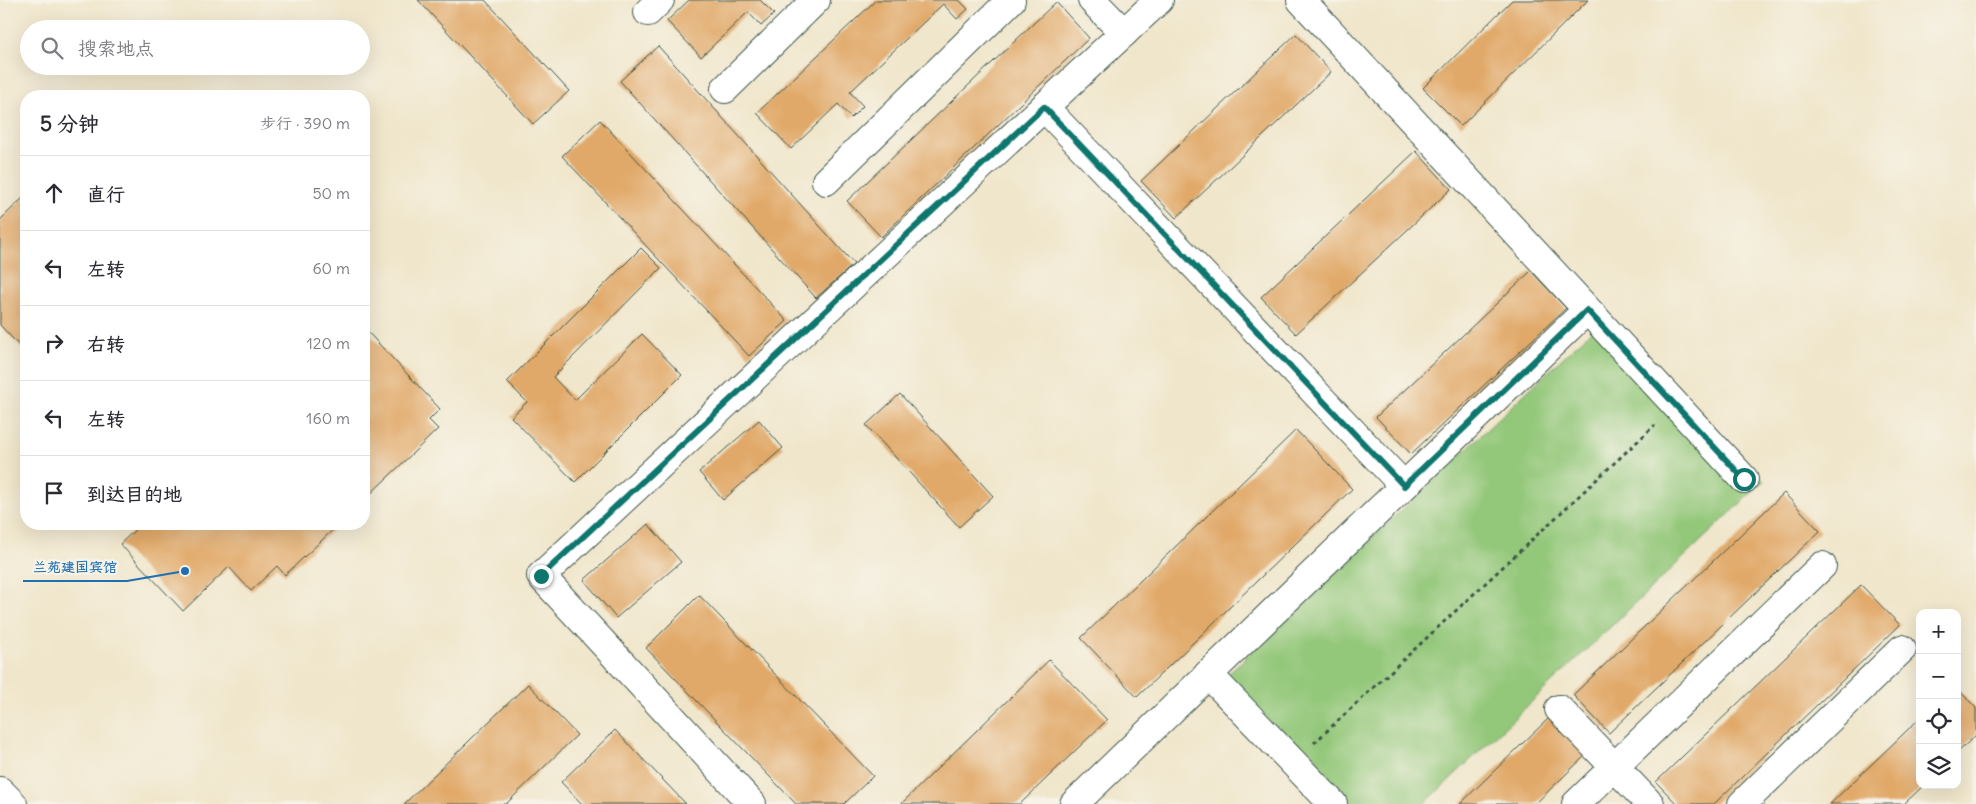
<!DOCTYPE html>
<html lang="zh">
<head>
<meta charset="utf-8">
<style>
	body { margin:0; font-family:Delius,"LXGW WenKai TC",sans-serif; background:#f2f2f3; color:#2b2b33 }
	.controls { position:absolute; right:15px; bottom:15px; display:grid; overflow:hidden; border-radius:10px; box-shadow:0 5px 20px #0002 }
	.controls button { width:45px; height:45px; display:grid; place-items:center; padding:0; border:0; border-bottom:1px solid #e1e1e2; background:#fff; color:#2b2b33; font:25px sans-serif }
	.stop { position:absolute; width:15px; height:15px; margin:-11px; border:4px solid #0f766e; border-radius:50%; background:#fff }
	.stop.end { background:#0f766e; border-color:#fff; box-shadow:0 1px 5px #0008 }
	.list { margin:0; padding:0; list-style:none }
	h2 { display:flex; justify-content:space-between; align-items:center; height:65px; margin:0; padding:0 20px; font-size:21px }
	h2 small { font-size:16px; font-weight:400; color:#7c7c81 }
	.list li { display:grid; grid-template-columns:32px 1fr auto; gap:15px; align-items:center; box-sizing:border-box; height:75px; padding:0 20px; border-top:1px solid #e1e1e2 }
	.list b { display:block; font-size:19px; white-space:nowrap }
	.list em { font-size:16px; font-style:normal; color:#7c7c81 }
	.icon { flex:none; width:28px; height:28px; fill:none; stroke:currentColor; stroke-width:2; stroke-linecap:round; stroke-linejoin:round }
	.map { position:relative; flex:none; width:1976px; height:804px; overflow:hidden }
	.search { position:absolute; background:#fff; box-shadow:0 5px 20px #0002; left:20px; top:20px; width:350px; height:55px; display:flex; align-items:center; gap:12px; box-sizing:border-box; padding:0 18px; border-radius:28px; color:#7c7c81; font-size:19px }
	.panel { position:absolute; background:#fff; box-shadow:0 5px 20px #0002; left:20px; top:90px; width:350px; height:440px; border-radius:20px }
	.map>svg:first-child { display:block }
	.green { fill:#93c779; stroke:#598256 }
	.building { fill:#e1a969 }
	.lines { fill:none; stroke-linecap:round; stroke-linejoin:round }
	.street-casing { stroke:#3e564b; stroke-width:30 }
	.secondary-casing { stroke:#3e564b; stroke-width:30 }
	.path { stroke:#3e564b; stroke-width:3; stroke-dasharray:4 4; stroke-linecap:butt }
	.street { stroke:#fff; stroke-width:28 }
	.secondary { stroke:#fff; stroke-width:28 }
	.route { stroke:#0f766e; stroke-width:6 }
	.leader { fill:none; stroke:#1f6fb2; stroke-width:2 }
	.callout-dot { fill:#1f6fb2; stroke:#f7f3e8; stroke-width:2 }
	.callout-label { font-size:14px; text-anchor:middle; font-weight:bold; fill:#1f6fb2; stroke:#f7f3e8; stroke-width:4.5; stroke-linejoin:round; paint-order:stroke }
</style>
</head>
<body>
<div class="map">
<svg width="1976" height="804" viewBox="0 0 1976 804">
	<rect width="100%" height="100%" fill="#f7f3e8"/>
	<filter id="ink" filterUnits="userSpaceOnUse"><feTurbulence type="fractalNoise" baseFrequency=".02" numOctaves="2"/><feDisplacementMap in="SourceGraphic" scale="10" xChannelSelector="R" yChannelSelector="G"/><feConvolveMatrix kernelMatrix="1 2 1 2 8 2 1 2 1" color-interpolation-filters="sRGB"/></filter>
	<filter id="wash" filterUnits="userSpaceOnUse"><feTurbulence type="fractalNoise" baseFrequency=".0096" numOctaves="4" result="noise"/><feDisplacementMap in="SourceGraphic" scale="20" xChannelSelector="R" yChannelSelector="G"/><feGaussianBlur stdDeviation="1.12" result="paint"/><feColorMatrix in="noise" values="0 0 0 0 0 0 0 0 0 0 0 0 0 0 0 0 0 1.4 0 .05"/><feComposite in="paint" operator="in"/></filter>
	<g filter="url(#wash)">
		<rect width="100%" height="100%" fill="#f0e6cb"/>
		<!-- green -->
		<path class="green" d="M 1608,315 L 1764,481 L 1424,804 L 1346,804 L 1226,676 Z"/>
		<g id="blocks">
			<!-- building -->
			<g class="building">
				<path d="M 418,0 L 485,0 L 569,91 L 533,124 Z"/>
				<path d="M 689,0 L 760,0 L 774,14 L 761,26 L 748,12 L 701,57 L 667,21 Z"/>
				<path d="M 876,0 L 959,0 L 968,9 L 957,19 L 943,4 L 850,92 L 863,106 L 851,118 L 838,104 L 791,149 L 757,113 Z"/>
				<path d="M 1512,0 L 1588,0 L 1461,126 L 1423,88 Z"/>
				<path d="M 1056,2 L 1089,38 L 881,237 L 847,201 Z"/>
				<path d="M 1296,34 L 1331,72 L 1176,218 L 1141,181 Z"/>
				<path d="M 658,46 L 854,264 L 816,298 L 620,81 Z"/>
				<path d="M 600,120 L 787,321 L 749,356 L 562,156 Z"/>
				<path d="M 1416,151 L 1451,189 L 1296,334 L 1261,297 Z"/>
				<path d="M 26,195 L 26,353 L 0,325 L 0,220 Z"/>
				<path d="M 641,248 L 661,268 L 553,377 L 575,400 L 642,334 L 682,375 L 575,482 L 511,417 L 527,402 L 507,382 Z"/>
				<path d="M 1531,271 L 1566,308 L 1411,454 L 1376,417 Z"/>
				<path d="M 364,328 L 440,409 L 429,420 L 438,429 L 364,500 Z"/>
				<path d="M 900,394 L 993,496 L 959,527 L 866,425 Z"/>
				<path d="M 759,420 L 783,448 L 723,500 L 699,472 Z"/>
				<path d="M 1296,430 L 1352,489 L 1137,697 L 1081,638 Z"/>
				<path d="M 1784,493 L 1820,531 L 1609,733 L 1573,695 Z"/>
				<path d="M 141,524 L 339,524 L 285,575 L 277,566 L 251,591 L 229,567 L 183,611 L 120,544 Z"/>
				<path d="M 648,524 L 681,562 L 616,618 L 584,580 Z"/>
				<path d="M 1861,585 L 1900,625 L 1714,804 L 1677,804 L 1656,782 Z"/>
				<path d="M 699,595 L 873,776 L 844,804 L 796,804 L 646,648 Z"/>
				<path d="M 1049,660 L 1107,720 L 1020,804 L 901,804 Z"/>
				<path d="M 528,684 L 577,735 L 506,804 L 404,804 Z"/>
				<path d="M 1957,688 L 1976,708 L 1976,735 L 1957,753 Z"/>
				<path d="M 1552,715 L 1588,753 L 1535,804 L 1460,804 Z"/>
				<path d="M 1920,718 L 1920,785 L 1924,785 L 1904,804 L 1830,804 Z"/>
				<path d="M 615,730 L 686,804 L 582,804 L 561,782 Z"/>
			</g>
		</g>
	</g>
	<g filter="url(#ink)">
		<use href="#blocks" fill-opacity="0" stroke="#3e564b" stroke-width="1"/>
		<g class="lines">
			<defs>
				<g id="street">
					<path d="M 1092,0 L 1124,33"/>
					<path d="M 1301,0 L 1744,479"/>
					<path d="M 648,12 L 660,0"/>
					<path d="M 725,89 L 816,0"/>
					<path d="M 1044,107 L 1404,486 L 1074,804"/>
					<path d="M 826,181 L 1011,0"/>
					<path d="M 1404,486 L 1587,310"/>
					<path d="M 1208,674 L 1333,804"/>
					<path d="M 1559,709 L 1650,804"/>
					<path d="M 752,804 L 541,576 L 1159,0"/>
					<path d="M 1576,804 L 1822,566"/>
					<path d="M 1742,804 L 1902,649"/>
				</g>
				<path id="secondary" d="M 0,791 L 13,804"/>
			</defs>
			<!-- street casing -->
			<use href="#street" class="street-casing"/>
			<!-- secondary casing -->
			<use href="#secondary" class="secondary-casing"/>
			<!-- path -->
			<path class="path" d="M 1314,743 L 1655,425"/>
			<!-- street -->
			<use href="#street" class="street"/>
			<!-- secondary -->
			<use href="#secondary" class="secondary"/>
		</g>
	</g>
	<g class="lines" filter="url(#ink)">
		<!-- route -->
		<path class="route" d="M 541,576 L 1044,107 L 1404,486 L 1587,310 L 1744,479"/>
	</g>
	<!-- callouts -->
	<path class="leader" d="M185 571L127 581H23"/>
	<circle class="callout-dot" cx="185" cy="571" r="5"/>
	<g class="callout-label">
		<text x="75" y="572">兰苑建国宾馆</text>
	</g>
</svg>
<div class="controls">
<button>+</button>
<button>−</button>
<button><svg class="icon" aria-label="locate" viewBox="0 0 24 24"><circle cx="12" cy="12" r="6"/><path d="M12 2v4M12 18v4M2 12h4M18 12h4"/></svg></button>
<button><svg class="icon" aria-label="layers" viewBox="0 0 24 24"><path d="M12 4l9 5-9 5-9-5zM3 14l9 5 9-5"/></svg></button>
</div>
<div class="stop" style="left:1744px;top:479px"></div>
<div class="stop end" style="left:541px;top:576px"></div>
<div class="search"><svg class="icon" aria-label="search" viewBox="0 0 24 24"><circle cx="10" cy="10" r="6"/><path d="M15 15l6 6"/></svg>搜索地点</div>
<section class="panel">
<h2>5 分钟<small>步行 · 390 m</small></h2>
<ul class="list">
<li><svg class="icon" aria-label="ahead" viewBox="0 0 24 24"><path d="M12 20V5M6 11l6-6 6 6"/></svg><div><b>直行</b></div><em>50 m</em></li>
<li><svg class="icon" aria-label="left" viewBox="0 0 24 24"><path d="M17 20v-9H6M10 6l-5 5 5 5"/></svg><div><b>左转</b></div><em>60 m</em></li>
<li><svg class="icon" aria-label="right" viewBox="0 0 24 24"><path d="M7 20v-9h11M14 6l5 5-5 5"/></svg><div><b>右转</b></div><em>120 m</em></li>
<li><svg class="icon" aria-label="left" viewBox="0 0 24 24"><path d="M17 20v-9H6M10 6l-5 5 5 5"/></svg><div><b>左转</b></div><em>160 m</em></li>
<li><svg class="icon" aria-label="arrive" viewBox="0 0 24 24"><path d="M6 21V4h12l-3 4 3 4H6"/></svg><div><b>到达目的地</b></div></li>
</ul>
</section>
</div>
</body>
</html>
